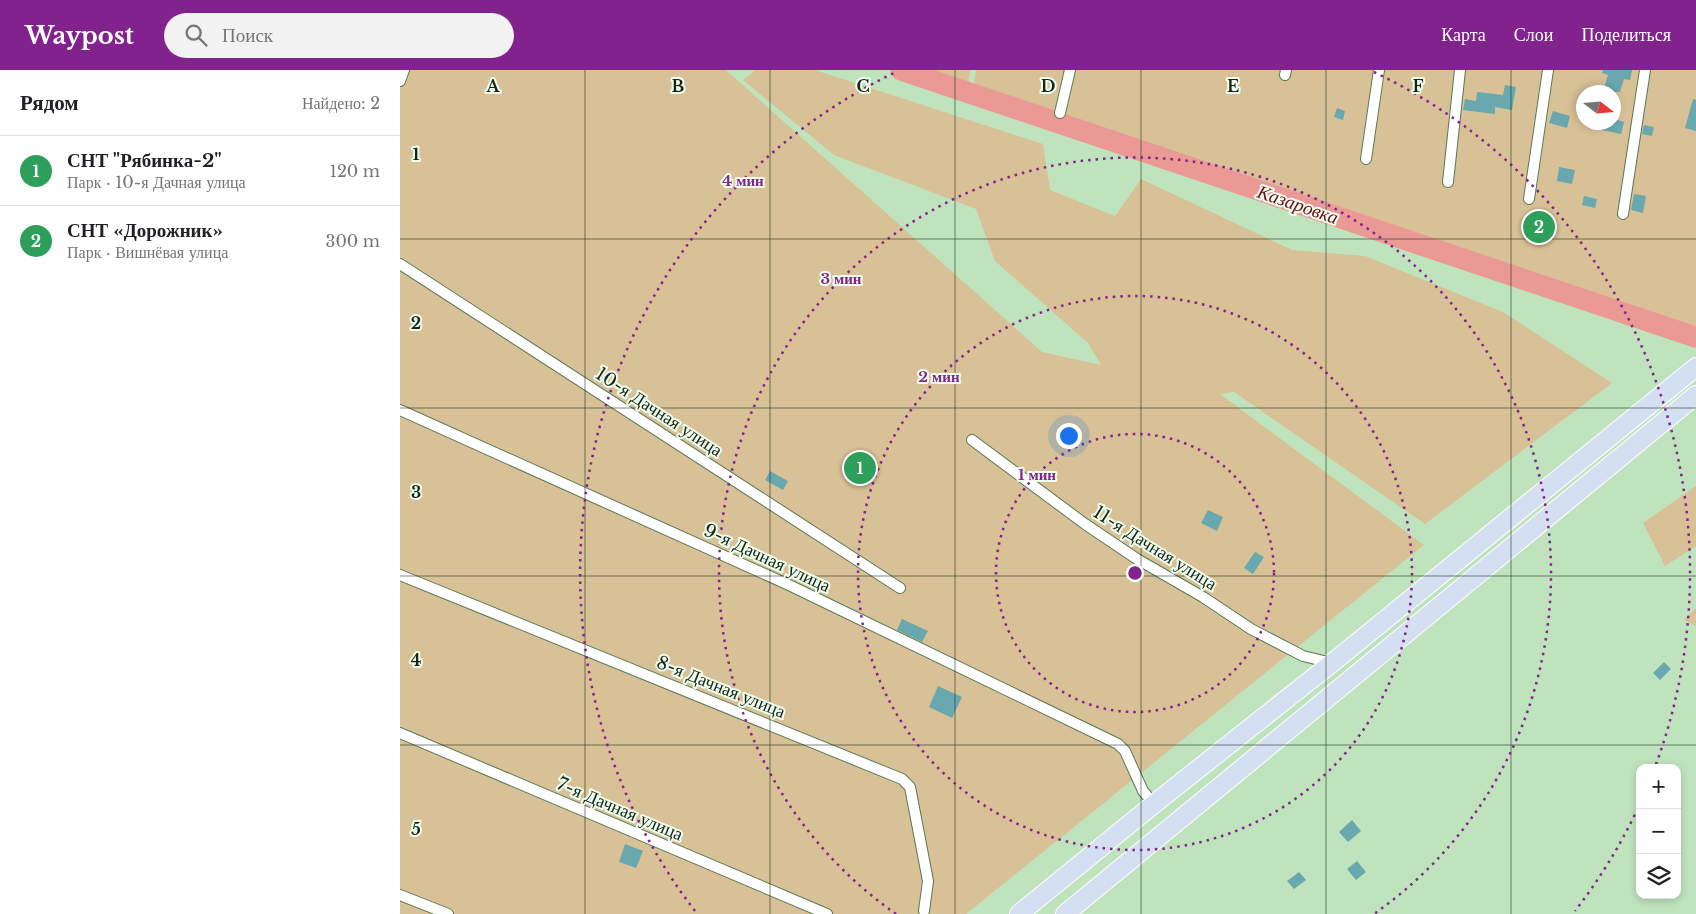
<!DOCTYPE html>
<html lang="ru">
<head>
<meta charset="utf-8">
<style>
	body { margin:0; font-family:"Libre Baskerville",serif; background:#f2f2f2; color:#202124 }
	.controls { position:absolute; right:15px; bottom:15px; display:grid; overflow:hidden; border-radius:10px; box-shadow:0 2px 8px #0003 }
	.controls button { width:45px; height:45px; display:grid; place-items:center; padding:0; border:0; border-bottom:1px solid #e0e0e0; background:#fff; color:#202124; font:25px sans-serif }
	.compass { position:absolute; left:1176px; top:15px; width:45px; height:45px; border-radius:50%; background:#fff; box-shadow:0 2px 8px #0003; rotate:106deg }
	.you { position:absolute; left:668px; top:365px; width:18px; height:18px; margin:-12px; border:4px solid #fff; border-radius:50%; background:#1a73e8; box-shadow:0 0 0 8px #1a73e833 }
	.badge { display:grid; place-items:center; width:32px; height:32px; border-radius:50%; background:#82228d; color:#fff; font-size:16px; font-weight:700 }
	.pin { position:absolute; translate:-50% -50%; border:2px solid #fff; box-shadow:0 1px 5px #0006 }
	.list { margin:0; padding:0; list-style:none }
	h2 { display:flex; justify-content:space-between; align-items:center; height:65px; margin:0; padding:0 20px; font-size:21px }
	h2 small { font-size:16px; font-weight:400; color:#757577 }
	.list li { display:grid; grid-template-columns:32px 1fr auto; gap:15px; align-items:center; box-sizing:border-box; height:70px; padding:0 20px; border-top:1px solid #e0e0e0 }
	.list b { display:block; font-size:19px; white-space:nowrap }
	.list p { margin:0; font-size:16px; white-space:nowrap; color:#757577 }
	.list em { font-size:16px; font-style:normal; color:#757577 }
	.icon { flex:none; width:28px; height:28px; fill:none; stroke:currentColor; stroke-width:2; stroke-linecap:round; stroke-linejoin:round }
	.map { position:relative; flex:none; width:1296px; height:844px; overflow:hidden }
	header { display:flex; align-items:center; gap:30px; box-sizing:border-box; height:70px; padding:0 25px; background:#82228d; color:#fff }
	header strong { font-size:24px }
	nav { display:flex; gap:28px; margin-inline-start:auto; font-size:18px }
	.search { width:350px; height:45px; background:#f2f2f2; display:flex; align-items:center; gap:12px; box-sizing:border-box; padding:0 18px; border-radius:28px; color:#757577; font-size:19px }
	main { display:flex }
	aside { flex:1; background:#fff }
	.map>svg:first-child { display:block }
	.green { fill:#d8c196; fill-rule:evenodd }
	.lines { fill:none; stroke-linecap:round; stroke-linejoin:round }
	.river { stroke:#ea9994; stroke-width:21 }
	.building { fill:#68a8ae }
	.minor-casing { stroke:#577955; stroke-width:12 }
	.trunk-casing { stroke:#fff; stroke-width:20 }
	.minor { stroke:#fff; stroke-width:10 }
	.trunk { stroke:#d4dff2; stroke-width:18 }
	.grid { fill:none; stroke:#172516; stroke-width:1; stroke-opacity:0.55 }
	.ring { fill:none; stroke:#82228d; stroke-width:2.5; stroke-dasharray:2.5 5 }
	.labels { text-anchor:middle; stroke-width:4; stroke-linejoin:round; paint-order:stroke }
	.street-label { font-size:18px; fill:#172516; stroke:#effeee }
	.water-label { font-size:19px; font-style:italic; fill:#6e0e16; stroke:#effeee }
	.grid-label { font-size:16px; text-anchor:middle; font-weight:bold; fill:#172516; stroke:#effeee; stroke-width:4; stroke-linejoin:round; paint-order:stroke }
	.centre { fill:#82228d; stroke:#effeee; stroke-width:2.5 }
	.ring-label { font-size:15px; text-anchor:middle; font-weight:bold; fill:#82228d; stroke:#effeee; stroke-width:4; stroke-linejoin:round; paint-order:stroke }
</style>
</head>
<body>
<header>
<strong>Waypost</strong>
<div class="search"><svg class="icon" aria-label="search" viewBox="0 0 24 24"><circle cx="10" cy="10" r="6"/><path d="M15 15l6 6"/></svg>Поиск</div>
<nav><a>Карта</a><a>Слои</a><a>Поделиться</a></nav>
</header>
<main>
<aside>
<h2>Рядом<small>Найдено: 2</small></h2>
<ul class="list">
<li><span class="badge" style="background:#2e9e5b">1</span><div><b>СНТ &quot;Рябинка-2&quot;</b><p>Парк · 10-я Дачная улица</p></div><em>120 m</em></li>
<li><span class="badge" style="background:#2e9e5b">2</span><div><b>СНТ «Дорожник»</b><p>Парк · Вишнёвая улица</p></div><em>300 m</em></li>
</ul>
</aside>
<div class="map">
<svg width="1296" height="844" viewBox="0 0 1296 844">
	<rect width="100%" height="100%" fill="#bfe4bd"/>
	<!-- green -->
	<g class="green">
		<path d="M 0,0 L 326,0 L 642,282 L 701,295 L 688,273 L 595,191 L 576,139 L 434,85 L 343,10 L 355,0 L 415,0 L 643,74 L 650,120 L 715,146 L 741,109 L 892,180 L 965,186 L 1103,242 L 1212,313 L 1025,454 L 834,322 L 820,324 L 1024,475 L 566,844 L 0,844 Z"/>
		<path d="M 514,0 L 570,0 L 568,18 Z"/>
		<path d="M 576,0 L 1296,0 L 1296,262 L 573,21 ZM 1184,22 L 1214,22 L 1214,52 L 1184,52 Z"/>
		<path d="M 1296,416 L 1296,476 L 1265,496 L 1243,453 Z"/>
		<path d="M 1296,538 L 1296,556 L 1284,550 Z"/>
	</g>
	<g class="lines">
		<!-- river -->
		<path class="river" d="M 501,0 L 1295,267"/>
	</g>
	<!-- building -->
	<g class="building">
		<path d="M 1203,0 L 1232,0 L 1230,10 L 1224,9 L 1220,22 L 1203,22 L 1208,5 L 1202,3 Z"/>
		<path d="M 1105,15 L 1116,17 L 1112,40 L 1095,37 L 1095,44 L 1063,40 L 1065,29 L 1076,31 L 1077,22 L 1103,25 Z"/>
		<path d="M 1293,29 L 1296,30 L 1296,61 L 1285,58 Z"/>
		<path d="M 937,38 L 945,41 L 943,50 L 934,47 Z"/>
		<path d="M 1153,41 L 1170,46 L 1167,58 L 1149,53 Z"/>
		<path d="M 1214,49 L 1224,52 L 1221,64 L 1188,57 L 1189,52 L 1214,52 Z"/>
		<path d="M 1244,55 L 1254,57 L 1252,66 L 1242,64 Z"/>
		<path d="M 1159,97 L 1175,100 L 1172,114 L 1157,111 Z"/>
		<path d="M 1234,124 L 1246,126 L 1243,143 L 1231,140 Z"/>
		<path d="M 1184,126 L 1197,129 L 1195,138 L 1182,135 Z"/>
		<path d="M 370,401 L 388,411 L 383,420 L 365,410 Z"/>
		<path d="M 808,440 L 823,447 L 817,461 L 801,453 Z"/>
		<path d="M 855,482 L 864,487 L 853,504 L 844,498 Z"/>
		<path d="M 502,549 L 528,561 L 522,572 L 497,560 Z"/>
		<path d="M 1264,592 L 1271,599 L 1260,610 L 1253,603 Z"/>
		<path d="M 538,616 L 562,627 L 552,648 L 529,637 Z"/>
		<path d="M 952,750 L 961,761 L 948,772 L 939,762 Z"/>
		<path d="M 225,774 L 243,781 L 236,798 L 219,792 Z"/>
		<path d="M 957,791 L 966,802 L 956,810 L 947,799 Z"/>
		<path d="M 899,802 L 906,810 L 894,819 L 887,811 Z"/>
	</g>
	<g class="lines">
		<defs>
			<g id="minor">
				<path d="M 885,5 L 886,0"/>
				<path d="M 0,11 L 4,0"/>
				<path d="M 660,43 L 670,0"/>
				<path d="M 966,89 L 979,0"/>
				<path d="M 1048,112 L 1060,0"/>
				<path d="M 1129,129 L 1148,0"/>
				<path d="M 1223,144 L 1245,0"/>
				<path d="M 0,194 L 500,518"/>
				<path d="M 0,340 L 389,515 L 718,674 L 725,681 L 743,721 L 754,734"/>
				<path d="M 572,370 L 685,454 L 737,489 L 803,527 L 851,559 L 903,586 L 932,593"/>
				<path d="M 0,505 L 502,709 L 510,717 L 528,811 L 524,841"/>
				<path d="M 0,663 L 427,844"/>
				<path d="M 0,825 L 48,844"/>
			</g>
			<g id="trunk">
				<path d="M 619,844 L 754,734 L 932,593 L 1296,297"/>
				<path d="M 665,844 L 1296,325"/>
			</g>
		</defs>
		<!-- minor casing -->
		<use href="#minor" class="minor-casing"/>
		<!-- trunk casing -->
		<use href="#trunk" class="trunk-casing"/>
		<!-- minor -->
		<use href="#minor" class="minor"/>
		<!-- trunk -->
		<use href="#trunk" class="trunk"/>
	</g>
	<!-- grid -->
	<path class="grid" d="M 185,0 L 185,844M 370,0 L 370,844M 555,0 L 555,844M 741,0 L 741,844M 926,0 L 926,844M 1111,0 L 1111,844M 0,169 L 1296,169M 0,338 L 1296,338M 0,506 L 1296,506M 0,675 L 1296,675"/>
	<!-- distance rings -->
	<g class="ring">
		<circle cx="735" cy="503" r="139"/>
		<circle cx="735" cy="503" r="277"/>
		<path d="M496 844A416 416 0 1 1 974 844"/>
		<path d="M1238 738A555 555 0 0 1 1175 841M295 841A555 555 0 0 1 496 2M974 2A555 555 0 0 1 1255 697"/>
	</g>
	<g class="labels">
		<!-- street labels -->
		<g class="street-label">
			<text transform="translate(259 342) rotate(33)" y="6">10-я Дачная улица</text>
			<text transform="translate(755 478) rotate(32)" y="6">11-я Дачная улица</text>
			<text transform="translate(367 488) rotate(25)" y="6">9-я Дачная улица</text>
			<text transform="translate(321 617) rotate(22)" y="6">8-я Дачная улица</text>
			<text transform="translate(220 739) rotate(23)" y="6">7-я Дачная улица</text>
		</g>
		<!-- water labels -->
		<g class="water-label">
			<text transform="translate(898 134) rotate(19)" y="7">Казаровка</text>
		</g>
	</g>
	<g class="grid-label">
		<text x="93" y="22">A</text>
		<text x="278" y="22">B</text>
		<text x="463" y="22">C</text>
		<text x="648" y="22">D</text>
		<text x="833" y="22">E</text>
		<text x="1018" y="22">F</text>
		<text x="16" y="90">1</text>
		<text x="16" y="259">2</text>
		<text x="16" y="428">3</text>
		<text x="16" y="596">4</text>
		<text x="16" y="765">5</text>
	</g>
	<circle cx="735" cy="503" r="8" class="centre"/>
	<g class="ring-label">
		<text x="343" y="116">4 мин</text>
		<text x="441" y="214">3 мин</text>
		<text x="539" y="312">2 мин</text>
		<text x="637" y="410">1 мин</text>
	</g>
</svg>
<div class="controls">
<button>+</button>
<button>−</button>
<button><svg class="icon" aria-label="layers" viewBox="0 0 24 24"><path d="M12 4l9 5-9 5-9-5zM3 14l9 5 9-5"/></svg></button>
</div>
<svg class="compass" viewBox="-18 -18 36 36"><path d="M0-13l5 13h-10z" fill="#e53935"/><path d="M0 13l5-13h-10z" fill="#757577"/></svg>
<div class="you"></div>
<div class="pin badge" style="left:460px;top:398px;background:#2e9e5b">1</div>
<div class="pin badge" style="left:1139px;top:157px;background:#2e9e5b">2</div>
</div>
</main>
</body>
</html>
